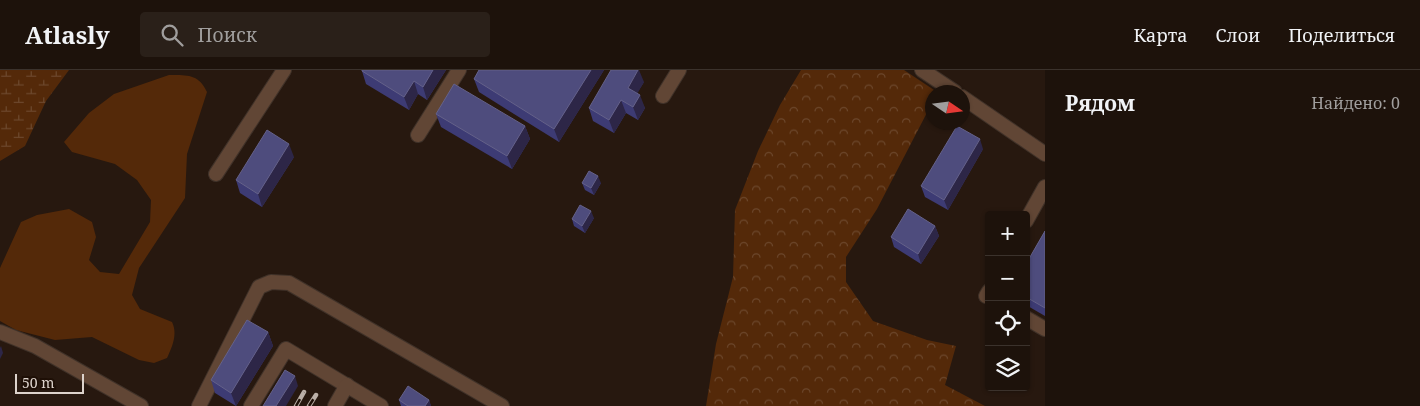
<!DOCTYPE html>
<html lang="ru">
<head>
<meta charset="utf-8">
<style>
	body { margin:0; font-family:"Noto Serif",serif; background:#2a2019; color:#f1f3f6 }
	.controls { position:absolute; right:15px; bottom:15px; display:grid; overflow:hidden; border-radius:5px; box-shadow:0 1px 4px #0004 }
	.controls button { width:45px; height:45px; display:grid; place-items:center; padding:0; border:0; border-bottom:1px solid #3b322c; background:#1d120b; color:#f1f3f6; font:25px sans-serif }
	.compass { position:absolute; left:925px; top:15px; width:45px; height:45px; border-radius:50%; background:#1d120b; box-shadow:0 1px 4px #0004; rotate:103deg }
	.scale { position:absolute; left:15px; bottom:12px; width:69px; box-sizing:border-box; padding-left:5px; border:2px solid #dcd2cb; border-top:0; font-size:14px; line-height:18px; white-space:nowrap; color:#dcd2cb; -webkit-text-stroke:4px #1e0f06; paint-order:stroke }
	.list { margin:0; padding:0; list-style:none }
	h2 { display:flex; justify-content:space-between; align-items:center; height:65px; margin:0; padding:0 20px; font-size:21px }
	h2 small { font-size:16px; font-weight:400; color:#a09e9d }
	.icon { flex:none; width:28px; height:28px; fill:none; stroke:currentColor; stroke-width:2; stroke-linecap:round; stroke-linejoin:round }
	.map { position:relative; flex:none; width:1045px; height:336px; overflow:hidden }
	header { display:flex; align-items:center; gap:30px; box-sizing:border-box; height:70px; padding:0 25px; background:#1d120b; border-bottom:1px solid #3b322c }
	header strong { font-size:24px }
	nav { display:flex; gap:28px; margin-inline-start:auto; font-size:18px }
	.search { width:350px; height:45px; background:#2a2019; display:flex; align-items:center; gap:12px; box-sizing:border-box; padding:0 18px; border-radius:5px; color:#a09e9d; font-size:19px }
	main { display:flex }
	aside { flex:1; background:#1d120b }
	.map>svg:first-child { display:block }
	.grass { fill:#542909 }
	.forest { fill:url(#forest-crowns) }
	.wetland { fill:url(#wetland-marsh) }
	.lines { fill:none; stroke-linecap:round; stroke-linejoin:round }
	.minor-casing { stroke:#403229; stroke-width:16 }
	.minor { stroke:#614635; stroke-width:14 }
	.rail-casing { stroke:#bbb0a8; stroke-width:4.5 }
	.rail { stroke:#1e0f06; stroke-width:2.5; stroke-dasharray:8; stroke-linecap:butt }
	.wall { fill:#3d3b74 }
	.shaded-wall { fill:#2d2647 }
	.building { fill:#4e4c7d; stroke:#646189 }
</style>
</head>
<body>
<header>
<strong>Atlasly</strong>
<div class="search"><svg class="icon" aria-label="search" viewBox="0 0 24 24"><circle cx="10" cy="10" r="6"/><path d="M15 15l6 6"/></svg>Поиск</div>
<nav><a>Карта</a><a>Слои</a><a>Поделиться</a></nav>
</header>
<main>
<div class="map">
<svg width="1045" height="336" viewBox="0 0 1045 336">
	<defs>
		<pattern id="forest-crowns" width="20" height="18" patternUnits="userSpaceOnUse" patternTransform="scale(1.25)"><rect width="20" height="18" fill="#542909"/><path d="M2 6a3 3 0 1 1 6 0M12 15a3 3 0 1 1 6 0" fill="none" stroke="#6c472c"/></pattern>
		<pattern id="wetland-marsh" width="20" height="14" patternUnits="userSpaceOnUse" patternTransform="scale(1.25)"><rect width="20" height="14" fill="#542909"/><path d="M1 5h8M5 5V1M11 12h8M15 12V8" fill="none" stroke="#6c472c"/></pattern>
	</defs>
	<rect width="100%" height="100%" fill="#27180f"/>
	<!-- grass -->
	<path class="grass" d="M 169,5 C 187,5 199,4 207,22 L 187,84 L 185,128 L 139,198 L 132,225 L 140,239 L 172,252 C 178,264 172,277 167,288 L 154,293 L 139,290 L 92,267 L 55,270 L 16,260 L 0,251 L 0,198 L 21,152 L 37,145 L 69,139 L 92,152 L 96,167 L 89,190 L 100,202 L 119,204 L 150,152 L 151,130 L 137,110 L 115,94 L 72,82 L 64,72 L 89,43 L 114,24 Z"/>
	<!-- forest -->
	<path class="forest" d="M 801,0 L 904,0 L 937,22 L 932,22 L 932,33 L 877,139 L 846,187 L 846,212 L 873,251 L 927,270 L 956,276 L 945,315 L 985,336 L 706,336 L 716,274 L 733,207 L 735,140 L 758,81 L 780,35 Z"/>
	<!-- wetland -->
	<path class="wetland" d="M 0,0 L 69,0 L 46,31 L 25,76 L 0,91 Z"/>
	<g class="lines">
		<defs>
			<g id="minor">
				<path d="M 922,0 L 955,22"/>
				<path d="M 663,26 L 679,0"/>
				<path d="M 962,27 L 1045,84"/>
				<path d="M 418,65 L 459,0"/>
				<path d="M 216,104 L 284,0"/>
				<path d="M 1026,151 L 1045,117"/>
				<path d="M 989,221 L 986,226 L 989,227"/>
				<path d="M 1026,248 L 1045,259"/>
				<path d="M 0,262 L 35,276 L 141,336"/>
				<path d="M 199,336 L 259,217 L 271,212 L 289,213 L 502,336"/>
				<path d="M 251,336 L 286,279 L 381,336"/>
				<path d="M 335,336 L 347,315"/>
			</g>
		</defs>
		<!-- minor casing -->
		<use href="#minor" class="minor-casing"/>
		<!-- minor -->
		<use href="#minor" class="minor"/>
		<defs>
			<g id="rail">
				<path d="M 296,336 L 304,322"/>
				<path d="M 309,336 L 316,325"/>
			</g>
		</defs>
		<!-- rail casing -->
		<use href="#rail" class="rail-casing"/>
		<!-- rail -->
		<use href="#rail" class="rail"/>
	</g>
	<!-- wall -->
	<g class="wall">
		<path d="M 362,0 L 446,0 L 427,30 L 418,24 L 409,40 L 366,14 L 362,1 Z"/>
		<path d="M 479,0 L 604,0 L 559,72 L 479,22 L 474,9 Z"/>
		<path d="M 644,12 L 637,23 L 645,38 L 638,50 L 626,43 L 614,63 L 593,51 L 589,38 Z"/>
		<path d="M 436,44 L 525,56 L 530,69 L 512,99 L 441,57 Z"/>
		<path d="M 983,79 L 948,140 L 925,127 L 921,116 Z"/>
		<path d="M 294,87 L 262,137 L 240,123 L 236,110 Z"/>
		<path d="M 582,113 L 601,113 L 594,125 L 585,120 Z"/>
		<path d="M 594,148 L 585,163 L 574,156 L 572,149 Z"/>
		<path d="M 935,156 L 939,166 L 921,194 L 894,177 L 891,167 Z"/>
		<path d="M 1045,161 L 1045,246 L 1026,235 L 1026,194 Z"/>
		<path d="M 268,262 L 273,276 L 236,336 L 215,323 L 211,310 Z"/>
		<path d="M 399,330 L 429,330 L 431,336 L 401,336 Z"/>
	</g>
	<!-- shaded-wall -->
	<g class="shaded-wall">
		<path d="M 433,0 L 446,0 L 427,30 L 423,17 Z"/>
		<path d="M 591,0 L 604,0 L 559,72 L 554,59 Z"/>
		<path d="M 638,0 L 639,0 L 644,12 L 633,31 L 628,18 Z"/>
		<path d="M 414,11 L 418,24 L 409,40 L 404,27 Z"/>
		<path d="M 640,25 L 645,38 L 638,50 L 633,37 Z"/>
		<path d="M 621,30 L 626,43 L 614,63 L 609,50 Z"/>
		<path d="M 525,56 L 530,69 L 512,99 L 507,86 Z"/>
		<path d="M 980,69 L 983,79 L 948,140 L 944,130 Z"/>
		<path d="M 289,74 L 294,87 L 262,137 L 258,124 Z"/>
		<path d="M 598,106 L 601,113 L 594,125 L 591,118 Z"/>
		<path d="M 591,141 L 594,148 L 585,163 L 582,156 Z"/>
		<path d="M 935,156 L 939,166 L 921,194 L 918,184 Z"/>
		<path d="M 268,262 L 273,276 L 236,336 L 231,323 Z"/>
		<path d="M 1,276 L 3,283 L 0,289 L 0,278 Z"/>
		<path d="M 295,306 L 298,316 L 286,336 L 276,336 Z"/>
		<path d="M 429,330 L 431,336 L 425,336 Z"/>
	</g>
	<!-- building -->
	<g class="building">
		<path d="M 362,0 L 433,0 L 423,17 L 414,11 L 404,27 L 362,1 Z"/>
		<path d="M 479,0 L 591,0 L 554,59 L 474,9 Z"/>
		<path d="M 611,0 L 638,0 L 628,18 L 640,25 L 633,37 L 621,30 L 609,50 L 589,38 Z"/>
		<path d="M 454,14 L 525,56 L 507,86 L 436,44 Z"/>
		<path d="M 957,56 L 980,69 L 944,130 L 921,116 Z"/>
		<path d="M 267,60 L 289,74 L 258,124 L 236,110 Z"/>
		<path d="M 589,101 L 598,106 L 591,118 L 582,113 Z"/>
		<path d="M 580,135 L 591,141 L 582,156 L 572,149 Z"/>
		<path d="M 908,139 L 935,156 L 918,184 L 891,167 Z"/>
		<path d="M 1045,161 L 1045,238 L 1026,227 L 1026,194 Z"/>
		<path d="M 247,250 L 268,262 L 231,323 L 211,310 Z"/>
		<path d="M 285,300 L 295,306 L 276,336 L 263,336 Z"/>
		<path d="M 408,316 L 429,330 L 425,336 L 408,336 L 399,330 Z"/>
	</g>
</svg>
<div class="controls">
<button>+</button>
<button>−</button>
<button><svg class="icon" aria-label="locate" viewBox="0 0 24 24"><circle cx="12" cy="12" r="6"/><path d="M12 2v4M12 18v4M2 12h4M18 12h4"/></svg></button>
<button><svg class="icon" aria-label="layers" viewBox="0 0 24 24"><path d="M12 4l9 5-9 5-9-5zM3 14l9 5 9-5"/></svg></button>
</div>
<svg class="compass" viewBox="-18 -18 36 36"><path d="M0-13l5 13h-10z" fill="#e53935"/><path d="M0 13l5-13h-10z" fill="#a09e9d"/></svg>
<div class="scale">50 m</div>
</div>
<aside>
<h2>Рядом<small>Найдено: 0</small></h2>
<ul class="list">
</ul>
</aside>
</main>
</body>
</html>
